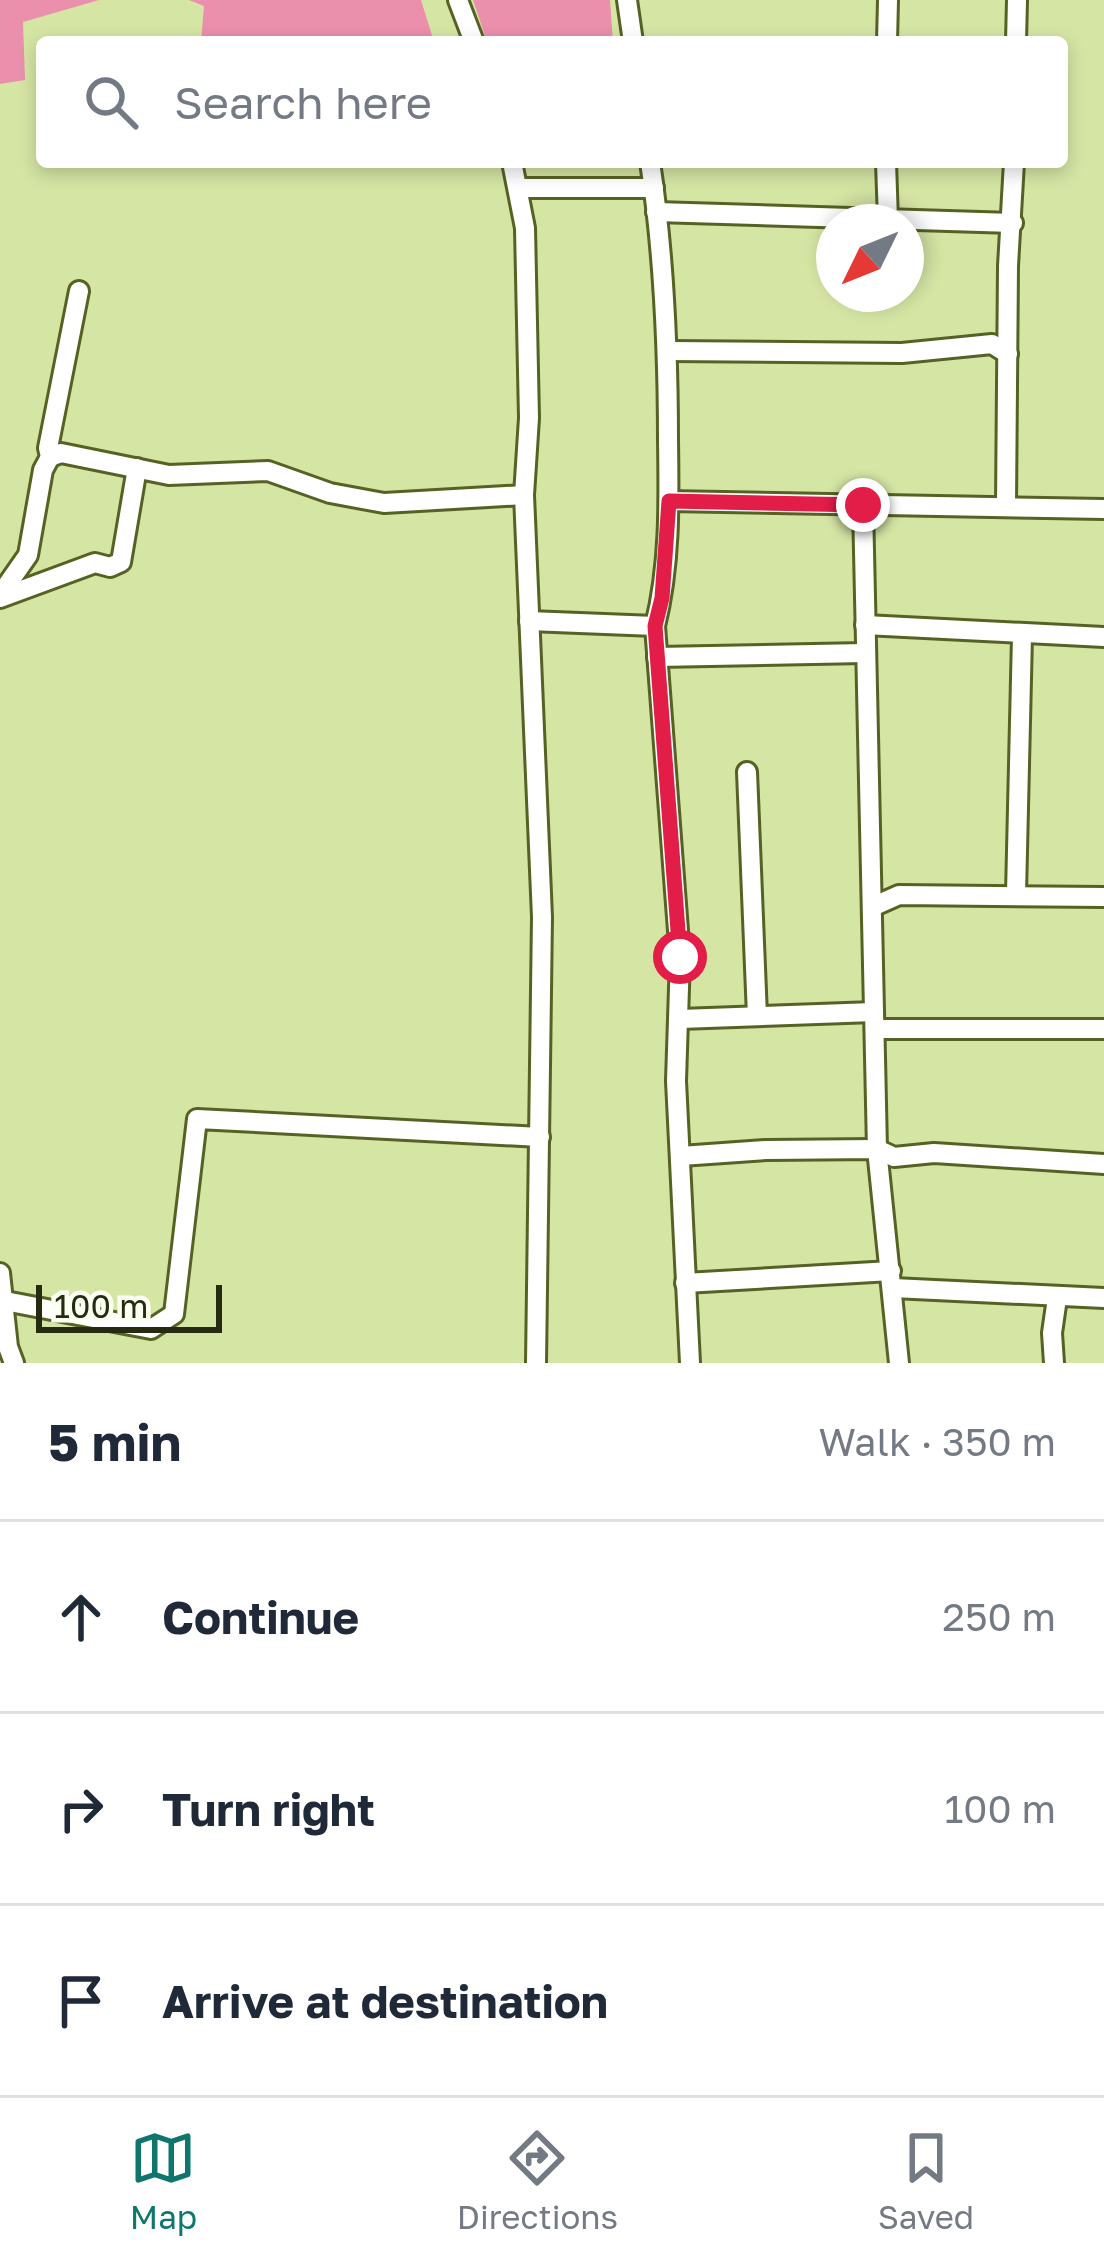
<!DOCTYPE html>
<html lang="en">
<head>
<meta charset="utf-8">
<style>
	body { margin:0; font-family:"Golos Text",sans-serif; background:#f2f2f3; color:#1f2937 }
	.compass { position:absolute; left:816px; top:204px; width:108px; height:108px; border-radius:50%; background:#fff; box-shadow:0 6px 18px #0003; rotate:227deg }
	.scale { position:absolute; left:36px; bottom:30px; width:186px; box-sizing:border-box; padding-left:12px; border:6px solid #252a10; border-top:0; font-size:33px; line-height:42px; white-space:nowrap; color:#252a10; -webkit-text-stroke:9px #fbfff2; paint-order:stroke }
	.stop { position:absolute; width:36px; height:36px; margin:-27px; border:9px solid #e11d48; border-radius:50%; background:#fff }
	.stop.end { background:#e11d48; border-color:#fff; box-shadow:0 3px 12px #0008 }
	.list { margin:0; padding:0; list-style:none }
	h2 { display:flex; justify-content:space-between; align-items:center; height:156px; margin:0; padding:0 48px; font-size:51px }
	h2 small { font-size:39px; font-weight:400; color:#747a83 }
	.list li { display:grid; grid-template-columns:78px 1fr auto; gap:36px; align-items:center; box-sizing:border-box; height:192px; padding:0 48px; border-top:3px solid #e0e1e3 }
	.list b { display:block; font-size:45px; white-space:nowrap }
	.list em { font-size:39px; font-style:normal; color:#747a83 }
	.icon { flex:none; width:66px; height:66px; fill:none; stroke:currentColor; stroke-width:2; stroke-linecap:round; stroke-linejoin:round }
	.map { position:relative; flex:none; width:1104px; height:1363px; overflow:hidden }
	.search { position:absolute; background:#fff; box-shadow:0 6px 18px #0003; left:36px; right:36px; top:36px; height:132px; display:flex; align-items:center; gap:30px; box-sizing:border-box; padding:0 42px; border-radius:12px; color:#747a83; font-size:45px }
	.sheet { height:732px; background:#fff }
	nav { display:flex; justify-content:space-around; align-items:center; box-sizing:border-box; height:168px; border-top:3px solid #e0e1e3; background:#fff; font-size:33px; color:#747a83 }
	nav a { display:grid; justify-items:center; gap:6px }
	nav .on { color:#0f766e }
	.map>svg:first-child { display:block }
	.green { fill:#ea8fac }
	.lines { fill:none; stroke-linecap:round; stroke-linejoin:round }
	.minor-casing { stroke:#556224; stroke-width:24 }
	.minor { stroke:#fff; stroke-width:18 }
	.route { stroke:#e11d48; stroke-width:15 }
</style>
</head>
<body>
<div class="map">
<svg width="1104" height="1363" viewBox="0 0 1104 1363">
	<rect width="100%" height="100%" fill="#d5e5a4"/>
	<!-- green -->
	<g class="green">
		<path d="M 0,0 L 99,0 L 23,22 L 25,80 L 0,84 Z"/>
		<path d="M 189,0 L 421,0 L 434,42 L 201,42 L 204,6 Z"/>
		<path d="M 473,0 L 610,0 L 613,42 L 487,42 Z"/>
	</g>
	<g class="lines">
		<defs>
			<g id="minor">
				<path d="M 458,0 L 474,42"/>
				<path d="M 627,0 L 633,42"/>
				<path d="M 887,42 L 888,0"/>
				<path d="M 1016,42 L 1017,0"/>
				<path d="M 512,162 L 525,228 L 529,418 L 524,495 L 542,917 L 536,1363"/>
				<path d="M 650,162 C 664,254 668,348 668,441 C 669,503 670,566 655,626 L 680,957 L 676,1081 L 690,1363"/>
				<path d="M 886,162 L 888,221"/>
				<path d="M 519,188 L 654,188"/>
				<path d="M 656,212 L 1013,223"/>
				<path d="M 668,351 L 902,353 L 992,344 L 1008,354"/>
				<path d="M 50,457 L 61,453 L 169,475 L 268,471 L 330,493 L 384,503 L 524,495"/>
				<path d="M 669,501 L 1104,509"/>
				<path d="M 1006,504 L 1008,266 L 1014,162"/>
				<path d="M 863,505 L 877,1149 L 899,1363"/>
				<path d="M 0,595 L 28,555 L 43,470 L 50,457 L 48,448 L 79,291"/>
				<path d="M 0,598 L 95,563 L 110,567 L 121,562 L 137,468"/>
				<path d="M 529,621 L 655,626"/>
				<path d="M 865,625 L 1104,637"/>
				<path d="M 657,657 L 865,653"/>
				<path d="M 747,772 L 757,1016"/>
				<path d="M 1016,894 L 1022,636"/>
				<path d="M 872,907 L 899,895 L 1104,897"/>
				<path d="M 680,1019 L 874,1012"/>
				<path d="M 877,1029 L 1104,1029"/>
				<path d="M 681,1156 L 766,1150 L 877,1149 L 894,1157 L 934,1153 L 1104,1164"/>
				<path d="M 0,1273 L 8,1347 L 14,1363"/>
				<path d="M 685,1283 L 891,1271"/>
				<path d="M 893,1288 L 1104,1298"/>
				<path d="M 0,1300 L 151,1329 L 174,1314 L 197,1119 L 540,1137"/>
				<path d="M 1054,1363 L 1052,1333 L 1057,1298"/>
			</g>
		</defs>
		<!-- minor casing -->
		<use href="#minor" class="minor-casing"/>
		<!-- minor -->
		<use href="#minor" class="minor"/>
	</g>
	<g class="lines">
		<!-- route -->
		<path class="route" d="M 680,957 L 655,626 L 662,598 L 669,501 L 863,505"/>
	</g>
</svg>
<svg class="compass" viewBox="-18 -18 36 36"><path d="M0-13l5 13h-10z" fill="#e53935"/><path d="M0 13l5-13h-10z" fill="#747a83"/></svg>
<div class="scale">100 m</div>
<div class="stop" style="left:680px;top:957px"></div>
<div class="stop end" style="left:863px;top:505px"></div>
<div class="search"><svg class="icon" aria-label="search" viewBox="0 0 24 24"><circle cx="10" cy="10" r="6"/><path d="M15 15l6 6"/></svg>Search here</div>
</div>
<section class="sheet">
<h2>5 min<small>Walk · 350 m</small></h2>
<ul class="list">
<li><svg class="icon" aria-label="ahead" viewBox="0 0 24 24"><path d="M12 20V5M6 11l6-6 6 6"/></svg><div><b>Continue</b></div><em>250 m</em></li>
<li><svg class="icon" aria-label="right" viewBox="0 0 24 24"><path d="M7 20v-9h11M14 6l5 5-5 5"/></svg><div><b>Turn right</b></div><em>100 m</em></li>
<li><svg class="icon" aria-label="arrive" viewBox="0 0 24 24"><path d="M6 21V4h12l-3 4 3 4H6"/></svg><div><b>Arrive at destination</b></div></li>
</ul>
</section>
<nav>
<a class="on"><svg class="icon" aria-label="map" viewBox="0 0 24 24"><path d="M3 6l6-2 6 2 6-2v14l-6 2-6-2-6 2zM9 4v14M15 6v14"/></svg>Map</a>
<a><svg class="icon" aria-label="directions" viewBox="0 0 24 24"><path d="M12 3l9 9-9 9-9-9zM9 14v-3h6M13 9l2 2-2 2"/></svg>Directions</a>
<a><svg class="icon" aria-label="saved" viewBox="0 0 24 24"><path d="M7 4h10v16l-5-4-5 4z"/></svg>Saved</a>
</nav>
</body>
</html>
